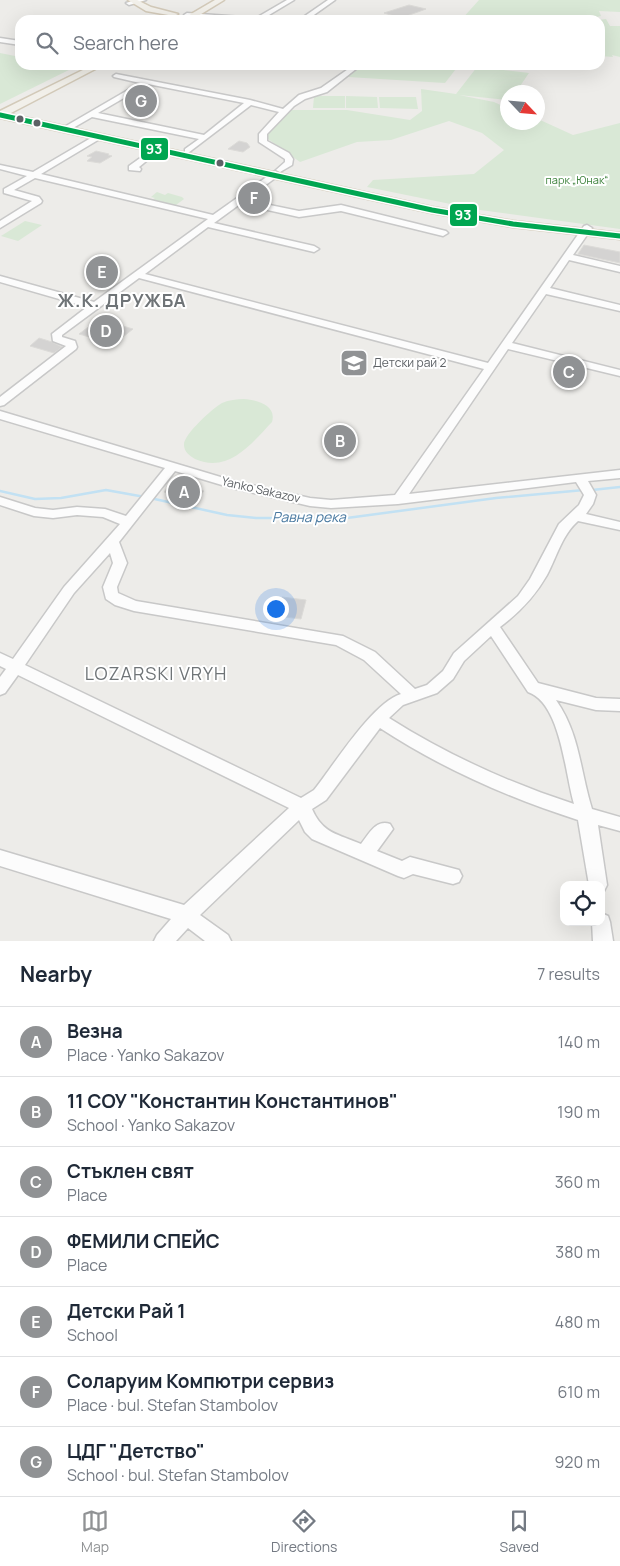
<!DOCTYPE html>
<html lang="en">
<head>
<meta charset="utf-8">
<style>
	body { margin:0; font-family:Manrope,sans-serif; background:#f2f2f3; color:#1f2937 }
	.controls { position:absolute; right:15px; bottom:15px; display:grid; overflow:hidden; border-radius:10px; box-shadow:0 5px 20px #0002 }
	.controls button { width:45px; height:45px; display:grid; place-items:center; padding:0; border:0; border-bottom:1px solid #e0e1e3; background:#fff; color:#1f2937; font:25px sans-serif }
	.compass { position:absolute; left:500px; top:85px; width:45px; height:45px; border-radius:50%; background:#fff; box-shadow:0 5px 20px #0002; rotate:116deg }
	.you { position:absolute; left:275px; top:608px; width:18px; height:18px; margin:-12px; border:4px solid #fff; border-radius:50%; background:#1a73e8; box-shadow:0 0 0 8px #1a73e833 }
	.badge { display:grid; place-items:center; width:32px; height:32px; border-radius:50%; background:#909294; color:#fff; font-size:16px; font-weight:700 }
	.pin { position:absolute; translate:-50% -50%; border:2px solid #fff; box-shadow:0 1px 5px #0006 }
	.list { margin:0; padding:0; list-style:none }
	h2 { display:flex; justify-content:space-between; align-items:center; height:65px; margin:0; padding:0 20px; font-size:21px }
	h2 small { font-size:16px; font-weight:400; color:#747a83 }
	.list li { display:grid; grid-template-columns:32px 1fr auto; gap:15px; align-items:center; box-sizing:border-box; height:70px; padding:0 20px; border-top:1px solid #e0e1e3 }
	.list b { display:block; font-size:19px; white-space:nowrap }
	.list p { margin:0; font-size:16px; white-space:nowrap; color:#747a83 }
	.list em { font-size:16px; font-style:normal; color:#747a83 }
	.icon { flex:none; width:28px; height:28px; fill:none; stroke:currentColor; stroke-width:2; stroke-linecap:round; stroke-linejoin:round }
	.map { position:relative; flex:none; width:620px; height:941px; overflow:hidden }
	.search { position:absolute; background:#fff; box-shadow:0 5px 20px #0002; left:15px; right:15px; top:15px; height:55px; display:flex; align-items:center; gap:12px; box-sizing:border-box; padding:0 18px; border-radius:15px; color:#747a83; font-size:19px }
	.sheet { height:555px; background:#fff }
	nav { display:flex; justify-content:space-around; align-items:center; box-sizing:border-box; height:70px; border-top:1px solid #e0e1e3; background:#fff; font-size:14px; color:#747a83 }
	nav a { display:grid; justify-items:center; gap:2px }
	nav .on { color:#909294 }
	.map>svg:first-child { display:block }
	.green { fill:#d9e8d6 }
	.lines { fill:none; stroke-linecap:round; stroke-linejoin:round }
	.stream { stroke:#c2e1f3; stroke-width:2.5 }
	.building { fill:#d4d3d2; stroke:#dcdbd8 }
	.minor-casing { stroke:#c8c8c8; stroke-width:3 }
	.major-casing { stroke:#d3cab9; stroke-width:3 }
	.minor { fill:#fcfcfc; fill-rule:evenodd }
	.major { fill:#f2f0ea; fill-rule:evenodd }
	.bus-1-casing { stroke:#fff; stroke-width:8 }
	.bus-1 { stroke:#00a651; stroke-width:5 }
	.bus-dot { fill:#5e6266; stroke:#fff; stroke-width:2 }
	.labels { text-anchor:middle; stroke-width:4; stroke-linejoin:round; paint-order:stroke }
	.far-park-label { font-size:11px; fill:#40843f; stroke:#fff }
	.poi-label { font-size:12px; fill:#5e6266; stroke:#fff; text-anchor:start }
	.street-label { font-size:12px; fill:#5e6266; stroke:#fff }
	.water-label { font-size:14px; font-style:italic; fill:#4979a0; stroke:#fff }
	.district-label { font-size:18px; font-weight:bold; letter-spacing:1px; fill:#6f7477; stroke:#fff }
	.near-quarter-label { font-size:18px; letter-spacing:1px; fill:#6f7477; stroke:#fff }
	.line-badge { stroke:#fff; stroke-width:2 }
	.badge-label { font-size:14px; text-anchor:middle; font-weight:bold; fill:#fff }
</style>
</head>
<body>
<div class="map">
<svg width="620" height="941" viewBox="0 0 620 941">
	<rect width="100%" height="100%" fill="#edece9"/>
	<!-- green -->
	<g class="green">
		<path d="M 479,0 L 620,0 L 620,12 L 599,11 L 601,16 L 582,20 L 461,20 Z"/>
		<path d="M 606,19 L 610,26 L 620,26 L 620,57 L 612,55 L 613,57 L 600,56 L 600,20 L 598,20 Z"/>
		<path d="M 0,53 L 20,57 L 20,65 L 79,65 L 0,104 Z"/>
		<path d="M 363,65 L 459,65 L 445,83 L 348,77 Z"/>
		<path d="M 477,67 L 529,73 L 516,92 L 508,92 L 507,100 L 459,95 L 494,102 L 507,108 L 508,122 L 538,122 L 538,119 L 573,135 L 620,123 L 620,229 L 480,210 L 367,187 L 373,180 L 474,174 L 504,150 L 482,133 L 449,121 L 391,140 L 357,142 L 300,162 L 268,139 L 268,132 L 290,110 L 347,110 L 410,120 L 422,111 L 421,89 L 456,94 Z"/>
		<path d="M 314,96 L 345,96 L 345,108 L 313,108 Z"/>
		<path d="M 346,96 L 377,97 L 378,108 L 346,108 Z"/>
		<path d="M 379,97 L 416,97 L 418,109 L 380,108 Z"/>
		<path d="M 157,192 L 165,195 L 168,193 L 182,197 L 184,199 L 176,205 L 168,205 L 169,204 L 152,200 L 155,198 L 151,197 Z"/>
		<path d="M 25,221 L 42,225 L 18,241 L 1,236 Z"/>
		<path d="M 244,399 C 257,400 277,405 272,422 C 252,443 229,474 195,459 C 190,456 184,452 184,445 C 183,435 213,408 222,403 C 229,400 237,399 244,399 Z"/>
	</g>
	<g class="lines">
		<!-- stream -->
		<g class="stream">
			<path d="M 592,490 L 620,487"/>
			<path d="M 0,491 L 35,499 L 61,498 L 106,490 L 145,497"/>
			<path d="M 150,498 L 227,515 L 256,518 L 347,518 L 496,498 L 584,490"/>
		</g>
	</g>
	<!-- building -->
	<g class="building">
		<path d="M 409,5 L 426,9 L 401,18 L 384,13 Z"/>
		<path d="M 239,141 L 247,143 L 250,147 L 243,152 L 228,149 Z"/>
		<path d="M 96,151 L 109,154 L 108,155 L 112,156 L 100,163 L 87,161 L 92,157 L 87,156 Z"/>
		<path d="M 584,245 L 620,252 L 620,263 L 578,254 Z"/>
		<path d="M 99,319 L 133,329 L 114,344 L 79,334 Z"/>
		<path d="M 39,338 L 52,342 L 62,347 L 54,353 L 30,346 Z"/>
		<path d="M 564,364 L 581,369 L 574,380 L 557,376 Z"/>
		<path d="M 172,482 L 204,491 L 195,501 L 164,492 Z"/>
		<path d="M 282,597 L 306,600 L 301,619 L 277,616 Z"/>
	</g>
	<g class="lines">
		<defs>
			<g id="minor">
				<path d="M 135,0 L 146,0 L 129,5 L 126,3 Z"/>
				<path d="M 287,0 L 294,0 L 264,18 L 269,20 L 187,17 L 184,15 L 187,13 L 256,18 Z"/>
				<path d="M 328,0 L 335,0 L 311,17 L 327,20 L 299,20 Z"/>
				<path d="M 0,38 L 20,41 L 20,45 L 0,42 Z"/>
				<path d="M 354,65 L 361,65 L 327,92 L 305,99 L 294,106 L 267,134 L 267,141 L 289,153 L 293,159 L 292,165 L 280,172 L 276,170 L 285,162 L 285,159 L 259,142 L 259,134 L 279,112 L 251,105 L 188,153 L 185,153 L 185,149 L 199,139 L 92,117 L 73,128 L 66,126 L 140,83 L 114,77 L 113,76 L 116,74 L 250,100 L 283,109 L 299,95 L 321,88 ZM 148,84 L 244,103 L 204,135 L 98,113 Z"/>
				<path d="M 96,135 L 103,137 L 41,174 L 213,215 L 275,171 L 279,174 L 278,176 L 245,200 L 299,211 L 341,205 L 446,231 L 448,233 L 443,236 L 341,211 L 299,217 L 240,204 L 214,223 L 314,246 L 319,249 L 314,252 L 208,227 L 145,274 L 488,363 L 584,226 L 587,225 L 592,228 L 573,255 L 620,266 L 620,272 L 569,260 L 550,288 L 620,305 L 620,311 L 546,294 L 512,343 L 620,370 L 620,376 L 508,349 L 409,494 L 620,470 L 620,478 L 588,481 L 596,495 L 593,504 L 586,514 L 620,522 L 620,530 L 578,521 C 562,535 557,556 547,575 C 535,596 520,612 500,627 L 538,683 L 596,698 L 620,699 L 620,711 L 596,710 L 556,700 C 580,734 580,771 592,809 L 620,817 L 620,831 L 598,825 L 607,885 L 604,891 L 601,892 L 601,885 L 589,885 L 578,820 C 509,798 441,768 380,728 L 326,800 L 312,809 C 323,834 338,834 361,844 C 369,834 376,819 390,824 L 393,829 L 377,851 L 402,861 L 410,857 L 459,870 L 462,876 L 459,882 L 453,884 L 413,874 L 404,878 L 398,876 L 312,839 L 305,832 L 299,820 L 200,915 L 228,935 L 231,941 L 205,941 L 188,928 L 176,941 L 154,941 L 157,935 L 171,919 L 0,866 L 0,850 L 184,905 L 289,808 L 18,675 L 5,693 L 0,695 L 0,677 L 6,669 L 0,666 L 0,653 L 13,659 L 64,587 L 120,524 L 103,517 L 77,515 L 53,518 L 34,516 L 0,505 L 0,497 L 35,508 L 53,510 L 77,507 L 105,509 L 126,516 L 165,468 L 0,419 L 0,411 L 234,481 L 310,498 L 331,500 L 395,495 L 484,369 L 139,278 L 62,335 L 62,337 L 75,341 L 77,347 L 76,349 L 4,405 L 0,406 L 0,397 L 66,346 L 53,341 L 52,334 L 87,307 L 0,282 L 0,276 L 94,302 L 208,219 L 35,178 L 14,190 L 39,197 L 42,201 L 41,203 L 0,228 L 0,221 L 32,201 L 4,193 L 4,189 L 27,176 L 0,169 L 0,165 L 33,172 ZM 175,471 L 232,488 L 310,506 L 331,508 L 398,504 L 576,482 L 584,495 L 579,505 L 559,524 L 530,579 L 518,596 L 454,653 L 443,671 L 427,685 L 415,689 L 375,652 L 343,636 L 136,601 L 118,593 L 117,587 L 127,563 L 119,542 ZM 110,553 L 113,563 L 103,587 L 106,599 L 115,605 L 134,611 L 336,645 L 364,660 L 401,694 C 372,703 334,765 314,790 L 301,798 L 25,665 L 74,593 ZM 491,636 L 528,692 C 561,703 565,774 574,804 C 509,783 446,754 389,718 L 403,705 L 437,693 L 453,679 L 464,661 Z"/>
				<path d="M 143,156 L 150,158 L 139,167 L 141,169 L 140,171 L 129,170 L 129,166 Z"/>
				<path d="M 601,913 L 608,916 L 610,922 L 613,941 L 593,941 L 592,922 L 601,922 Z"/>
			</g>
			<g id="major">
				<path d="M 128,0 L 137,0 L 151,7 L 178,14 L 174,16 L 146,11 Z"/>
				<path d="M 215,0 L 224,0 L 193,19 L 186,17 Z"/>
				<path d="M 93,65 L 103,65 L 9,114 L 432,207 L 513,221 L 620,233 L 620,239 L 513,227 L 432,213 L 0,118 L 0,111 Z"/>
			</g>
		</defs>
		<!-- minor casing -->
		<use href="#minor" class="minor-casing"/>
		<!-- major casing -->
		<use href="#major" class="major-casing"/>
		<!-- minor -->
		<use href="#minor" class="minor"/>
		<!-- major -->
		<use href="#major" class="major"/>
		<defs>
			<path id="bus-1" d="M 0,115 L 432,210 L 513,224 L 620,236"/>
		</defs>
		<!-- bus-1 casing -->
		<use href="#bus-1" class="bus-1-casing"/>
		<!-- bus-1 -->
		<use href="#bus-1" class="bus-1"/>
	</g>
	<!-- icons -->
	<defs>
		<symbol id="school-square" viewBox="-11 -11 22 22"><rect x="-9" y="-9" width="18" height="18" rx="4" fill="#909294" stroke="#fff"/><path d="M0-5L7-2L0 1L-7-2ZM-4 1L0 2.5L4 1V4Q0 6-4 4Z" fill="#fff"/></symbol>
	</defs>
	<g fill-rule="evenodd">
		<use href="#school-square" x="338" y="347" width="32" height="32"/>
	</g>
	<!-- markers -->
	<g class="bus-dot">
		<circle cx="20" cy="119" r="4.5"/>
		<circle cx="37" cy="123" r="4.5"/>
		<circle cx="220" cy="163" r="4.5"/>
	</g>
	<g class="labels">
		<!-- far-park labels -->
		<g class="far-park-label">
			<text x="577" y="184">парк „Юнак“</text>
		</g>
		<!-- poi labels -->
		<g class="poi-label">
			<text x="373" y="367">Детски рай 2</text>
		</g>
		<!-- street labels -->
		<g class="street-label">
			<text transform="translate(261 490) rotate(13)" y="4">Yanko Sakazov</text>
		</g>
		<!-- water labels -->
		<g class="water-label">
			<text x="309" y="522">Равна река</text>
		</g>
		<!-- district labels -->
		<g class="district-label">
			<text x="122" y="307">Ж.К. ДРУЖБА</text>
		</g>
		<!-- near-quarter labels -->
		<g class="near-quarter-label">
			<text x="156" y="680">LOZARSKI VRYH</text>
		</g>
	</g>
	<g class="line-badge">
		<rect x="140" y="137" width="29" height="24" rx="5" fill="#00a651"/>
		<rect x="449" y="203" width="29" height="24" rx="5" fill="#00a651"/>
	</g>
	<g class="badge-label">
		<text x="154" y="154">93</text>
		<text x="463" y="220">93</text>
	</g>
</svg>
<div class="controls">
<button><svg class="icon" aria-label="locate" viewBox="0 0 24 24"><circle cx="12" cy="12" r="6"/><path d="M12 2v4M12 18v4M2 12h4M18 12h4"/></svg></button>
</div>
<svg class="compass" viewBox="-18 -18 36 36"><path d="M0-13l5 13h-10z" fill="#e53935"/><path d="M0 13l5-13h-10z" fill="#747a83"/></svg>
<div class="you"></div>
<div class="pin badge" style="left:184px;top:492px">A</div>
<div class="pin badge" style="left:340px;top:441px">B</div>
<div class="pin badge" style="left:569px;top:372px">C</div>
<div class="pin badge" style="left:106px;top:331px">D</div>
<div class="pin badge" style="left:102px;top:272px">E</div>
<div class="pin badge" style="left:254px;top:198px">F</div>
<div class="pin badge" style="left:141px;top:101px">G</div>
<div class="search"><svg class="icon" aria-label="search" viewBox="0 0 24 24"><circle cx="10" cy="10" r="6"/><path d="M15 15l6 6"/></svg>Search here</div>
</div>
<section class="sheet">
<h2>Nearby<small>7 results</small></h2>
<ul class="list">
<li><span class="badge">A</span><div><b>Везна</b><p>Place · Yanko Sakazov</p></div><em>140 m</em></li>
<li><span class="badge">B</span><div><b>11 СОУ &quot;Константин Константинов&quot;</b><p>School · Yanko Sakazov</p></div><em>190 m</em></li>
<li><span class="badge">C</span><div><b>Стъклен свят</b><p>Place</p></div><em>360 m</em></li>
<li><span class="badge">D</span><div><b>ФЕМИЛИ СПЕЙС</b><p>Place</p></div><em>380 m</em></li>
<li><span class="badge">E</span><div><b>Детски Рай 1</b><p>School</p></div><em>480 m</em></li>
<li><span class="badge">F</span><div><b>Соларуим Компютри сервиз</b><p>Place · bul. Stefan Stambolov</p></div><em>610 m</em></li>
<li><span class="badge">G</span><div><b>ЦДГ &quot;Детство&quot;</b><p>School · bul. Stefan Stambolov</p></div><em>920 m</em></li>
</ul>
</section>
<nav>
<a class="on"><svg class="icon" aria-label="map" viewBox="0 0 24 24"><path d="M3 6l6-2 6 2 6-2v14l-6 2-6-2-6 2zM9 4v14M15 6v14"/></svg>Map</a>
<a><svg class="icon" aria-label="directions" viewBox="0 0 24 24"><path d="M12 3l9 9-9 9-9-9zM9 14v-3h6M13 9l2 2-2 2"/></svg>Directions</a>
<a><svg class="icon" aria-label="saved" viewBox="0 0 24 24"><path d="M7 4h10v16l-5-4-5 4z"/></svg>Saved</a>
</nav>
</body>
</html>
